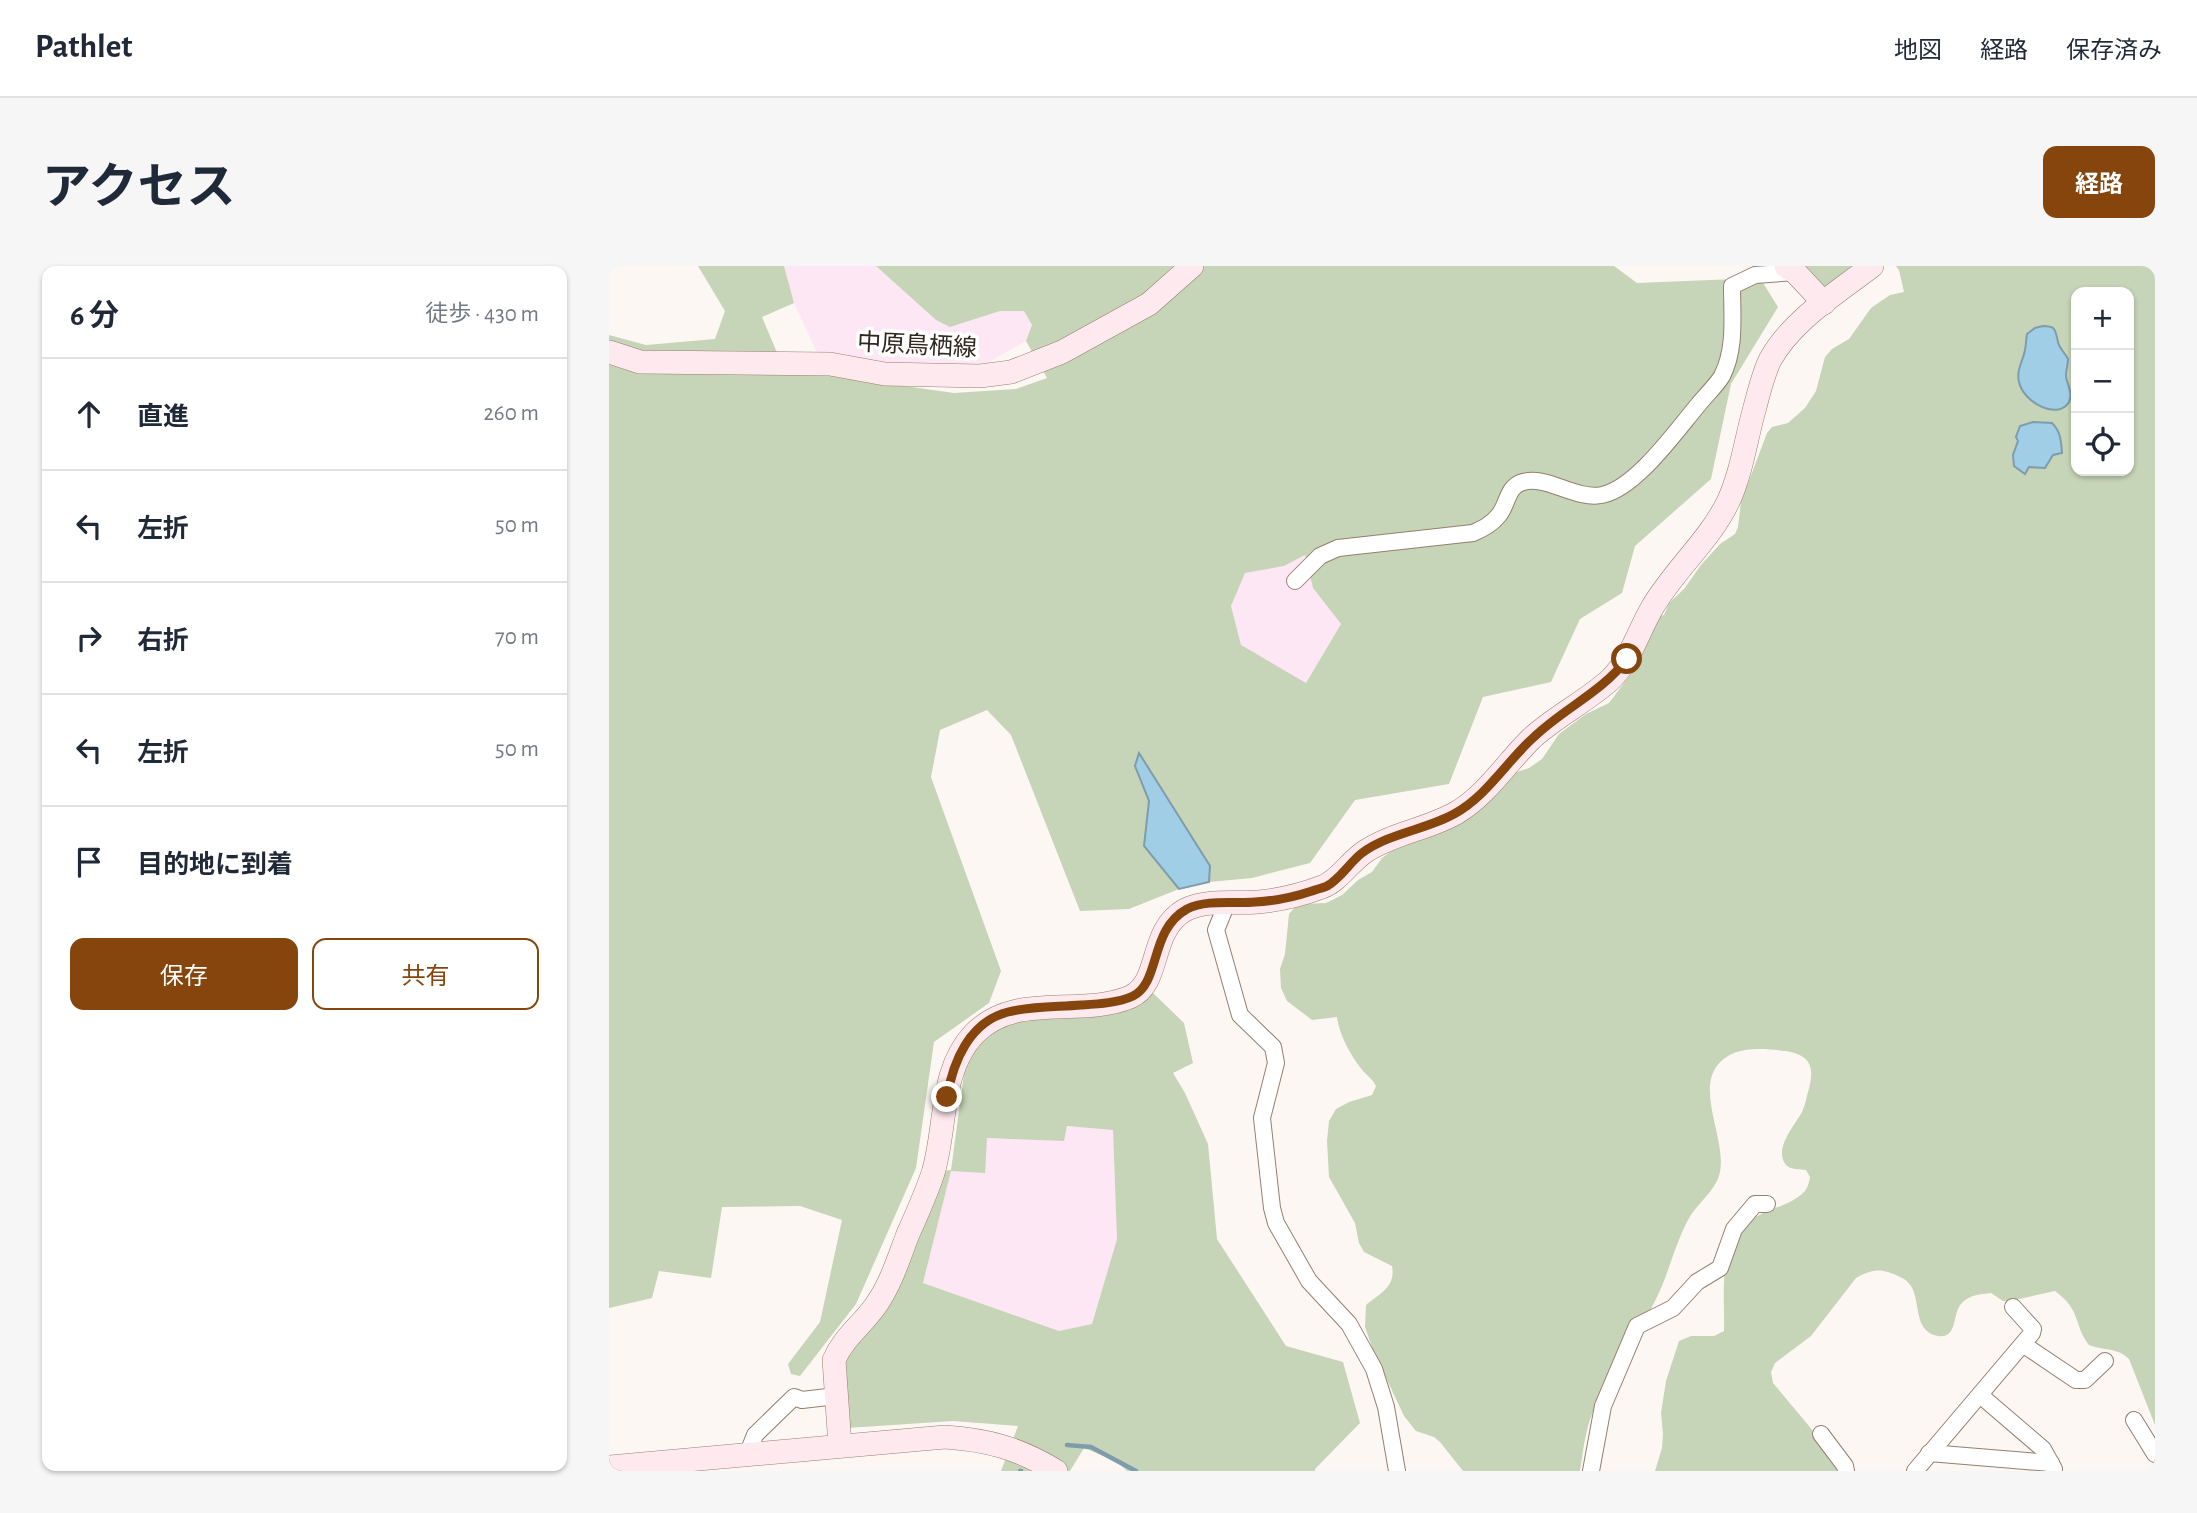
<!DOCTYPE html>
<html lang="ja">
<head>
<meta charset="utf-8">
<style>
	body { margin:0; font-family:"Alegreya Sans","Noto Sans JP",sans-serif; background:#f6f6f7; color:#1f2937 }
	.controls { position:absolute; right:21px; top:21px; display:grid; overflow:hidden; border-radius:14px; box-shadow:0 2px 5px #0004 }
	.controls button { width:63px; height:63px; display:grid; place-items:center; padding:0; border:0; border-bottom:2px solid #e0e1e3; background:#fff; color:#1f2937; font:35px sans-serif }
	.stop { position:absolute; width:21px; height:21px; margin:-16px; border:5px solid #85450c; border-radius:50%; background:#fff }
	.stop.end { background:#85450c; border-color:#fff; box-shadow:0 2px 7px #0008 }
	.list { margin:0; padding:0; list-style:none }
	h2 { display:flex; justify-content:space-between; align-items:center; height:91px; margin:0; padding:0 28px; font-size:30px }
	h2 small { font-size:23px; font-weight:400; color:#747a83 }
	.list li { display:grid; grid-template-columns:46px 1fr auto; gap:21px; align-items:center; box-sizing:border-box; height:112px; padding:0 28px; border-top:2px solid #e0e1e3 }
	.list b { display:block; font-size:26px; white-space:nowrap }
	.list em { font-size:23px; font-style:normal; color:#747a83 }
	.actions { display:flex; gap:14px; padding:21px 28px }
	.actions a { flex:1; padding:16px 0; border:2px solid #85450c; border-radius:14px; text-align:center; font-size:24px; color:#85450c }
	.actions .main { background:#85450c; color:#fff }
	.icon { flex:none; width:38px; height:38px; fill:none; stroke:currentColor; stroke-width:2; stroke-linecap:round; stroke-linejoin:round }
	.map { position:relative; flex:none; width:1546px; height:1205px; overflow:hidden; border-radius:14px }
	header { display:flex; align-items:center; gap:42px; box-sizing:border-box; height:98px; padding:0 35px; background:#fff; border-bottom:2px solid #e0e1e3 }
	header strong { font-size:33px }
	nav { display:flex; gap:38px; margin-inline-start:auto; font-size:24px }
	.intro { display:flex; align-items:center; justify-content:space-between; box-sizing:border-box; height:168px; padding:0 42px }
	h1 { margin:0; font-size:49px }
	.button { padding:18px 32px; border-radius:14px; background:#85450c; color:#fff; font-size:24px; font-weight:700 }
	main { display:flex; gap:42px; padding:0 42px }
	aside { flex:1; background:#fff; border-radius:14px; box-shadow:0 2px 5px #0004 }
	.map>svg:first-child { display:block }
	.industrial { fill:#fde7f5 }
	.green { fill:#c6d4b7; fill-rule:evenodd }
	.water { fill:#a1cee7; stroke:#7f9cab; stroke-width:2 }
	.lines { fill:none; stroke-linecap:round; stroke-linejoin:round }
	.stream { stroke:#7f9cab; stroke-width:4.5 }
	.street-casing { stroke:#967f6d; stroke-width:18 }
	.secondary-casing { stroke:#967f6d; stroke-width:24 }
	.street { stroke:#fff; stroke-width:16 }
	.secondary { stroke:#feeaee; stroke-width:23 }
	.route { stroke:#85450c; stroke-width:9 }
	.labels { text-anchor:middle; stroke-width:7; stroke-linejoin:round; paint-order:stroke }
	.street-label { font-size:24px; fill:#2f261e; stroke:#fff }
</style>
</head>
<body>
<header>
<strong>Pathlet</strong>
<nav><a>地図</a><a>経路</a><a>保存済み</a></nav>
</header>
<div class="intro"><h1>アクセス</h1><a class="button">経路</a></div>
<main>
<aside>
<h2>6 分<small>徒歩 · 430 m</small></h2>
<ul class="list">
<li><svg class="icon" aria-label="ahead" viewBox="0 0 24 24"><path d="M12 20V5M6 11l6-6 6 6"/></svg><div><b>直進</b></div><em>260 m</em></li>
<li><svg class="icon" aria-label="left" viewBox="0 0 24 24"><path d="M17 20v-9H6M10 6l-5 5 5 5"/></svg><div><b>左折</b></div><em>50 m</em></li>
<li><svg class="icon" aria-label="right" viewBox="0 0 24 24"><path d="M7 20v-9h11M14 6l5 5-5 5"/></svg><div><b>右折</b></div><em>70 m</em></li>
<li><svg class="icon" aria-label="left" viewBox="0 0 24 24"><path d="M17 20v-9H6M10 6l-5 5 5 5"/></svg><div><b>左折</b></div><em>50 m</em></li>
<li><svg class="icon" aria-label="arrive" viewBox="0 0 24 24"><path d="M6 21V4h12l-3 4 3 4H6"/></svg><div><b>目的地に到着</b></div></li>
</ul>
<div class="actions"><a class="main">保存</a><a>共有</a></div>
</aside>
<div class="map">
<svg width="1546" height="1205" viewBox="0 0 1546 1205">
	<rect width="100%" height="100%" fill="#fdf7f3"/>
	<!-- industrial -->
	<g class="industrial">
		<path d="M 175,0 L 267,0 L 327,54 L 341,61 L 391,45 L 415,45 L 423,58 L 417,75 L 375,99 L 318,103 L 209,89 L 185,37 Z"/>
		<path d="M 696,289 L 704,322 L 732,358 L 697,417 L 631,379 L 622,340 L 636,307 L 675,300 Z"/>
		<path d="M 458,860 L 504,864 L 508,973 L 483,1058 L 450,1065 L 314,1017 L 342,904 L 378,872 L 454,875 Z"/>
	</g>
	<!-- green -->
	<g class="green">
		<path d="M 89,0 L 175,0 L 185,37 L 153,51 L 169,89 L 47,88 L 0,79 L 0,69 L 37,79 L 106,73 L 116,45 Z"/>
		<path d="M 267,0 L 1005,0 L 1028,17 L 1151,12 L 1169,41 L 1122,118 L 1102,213 L 1026,280 L 1013,327 L 971,353 L 942,416 L 874,431 L 840,518 L 746,534 L 701,597 L 643,612 L 600,616 L 601,600 L 530,488 L 526,500 L 540,535 L 535,580 L 570,623 L 520,643 L 471,645 L 402,469 L 378,444 L 331,464 L 322,511 L 392,705 L 380,737 L 325,776 L 307,902 L 247,1038 L 191,1110 L 182,1108 L 179,1098 L 211,1056 L 233,954 L 191,940 L 113,941 L 102,1012 L 50,1005 L 43,1032 L 0,1042 L 0,96 L 203,107 L 345,127 L 407,123 L 438,112 L 417,75 L 423,59 L 415,45 L 391,45 L 341,61 L 327,54 ZM 696,289 L 704,322 L 732,358 L 697,417 L 632,379 L 622,340 L 636,307 L 675,300 Z"/>
		<path d="M 1187,0 L 1252,0 L 1215,27 Z"/>
		<path d="M 1287,0 L 1546,0 L 1546,1159 L 1520,1093 C 1508,1081 1495,1085 1480,1079 C 1464,1058 1473,1045 1446,1025 L 1401,1035 L 1394,1035 L 1382,1027 C 1372,1028 1359,1029 1352,1038 C 1343,1048 1349,1073 1329,1070 C 1304,1066 1312,1036 1302,1020 C 1297,1012 1287,1009 1279,1006 C 1268,1002 1257,1006 1247,1012 L 1202,1070 L 1166,1097 L 1162,1106 L 1164,1117 L 1210,1172 L 1230,1205 L 1046,1205 L 1053,1182 L 1054,1168 L 1052,1147 L 1057,1115 L 1070,1075 L 1082,1070 L 1105,1070 L 1115,1065 C 1116,1037 1110,993 1127,969 C 1147,941 1176,945 1195,926 C 1199,922 1200,916 1201,911 L 1197,904 C 1192,903 1181,904 1177,899 C 1164,883 1186,859 1193,846 C 1196,840 1197,833 1199,826 C 1206,802 1203,789 1176,785 C 1160,783 1139,781 1123,788 C 1073,812 1126,879 1108,915 C 1101,929 1087,939 1079,954 C 1065,980 1059,1011 1045,1037 C 1039,1050 1030,1061 1022,1073 C 1009,1096 993,1124 983,1148 C 976,1166 974,1186 971,1205 L 854,1205 L 831,1176 L 825,1171 L 807,1165 L 795,1150 L 764,1084 L 756,1061 L 757,1039 C 771,1027 787,1021 783,1000 L 755,986 L 750,977 L 746,957 L 720,911 L 718,875 L 720,855 L 727,843 L 740,836 L 763,829 L 767,820 C 764,814 761,812 756,807 C 744,794 730,769 728,751 L 703,754 L 678,735 L 672,722 L 671,703 L 676,688 L 680,648 L 686,641 L 695,638 L 717,637 L 733,629 L 749,614 L 763,606 L 773,592 L 781,586 L 857,554 L 869,546 L 884,524 L 905,507 L 920,502 L 933,493 L 950,468 L 977,448 L 1000,437 L 1028,400 L 1045,351 L 1055,349 L 1060,337 L 1075,323 L 1092,299 L 1111,278 L 1126,268 L 1129,261 L 1132,236 L 1158,167 L 1163,161 L 1179,157 L 1196,142 L 1207,125 L 1216,91 L 1223,83 L 1240,73 L 1262,42 L 1281,29 L 1295,26 L 1290,4 ZM 1467,26 L 1520,26 L 1520,205 L 1467,205 Z"/>
		<path d="M 544,727 L 575,757 L 584,797 L 564,807 L 576,827 L 599,878 L 608,973 L 677,1080 L 734,1096 L 751,1157 L 706,1203 L 706,1205 L 518,1205 L 507,1195 L 475,1182 L 461,1205 L 392,1205 L 409,1160 L 344,1155 L 238,1162 L 232,1089 L 333,905 L 342,904 L 358,786 L 381,764 L 424,751 L 521,744 ZM 458,860 L 504,864 L 508,973 L 483,1058 L 450,1065 L 314,1017 L 342,905 L 376,907 L 378,872 L 455,875 Z"/>
	</g>
	<!-- water -->
	<g class="water">
		<path d="M 1434,60 C 1448,60 1446,65 1449,76 C 1450,82 1456,87 1459,93 C 1459,99 1457,104 1457,109 C 1457,118 1465,126 1460,136 C 1449,155 1414,136 1410,116 C 1407,104 1414,95 1416,84 C 1417,79 1417,74 1418,68 L 1426,62 Z"/>
		<path d="M 1424,156 L 1443,157 C 1452,166 1452,175 1453,187 L 1444,189 L 1436,202 L 1420,201 L 1416,208 L 1405,200 L 1404,189 L 1409,175 L 1407,171 L 1411,160 Z"/>
		<path d="M 530,487 L 601,600 L 600,616 L 570,623 L 535,580 L 540,535 L 526,500 Z"/>
	</g>
	<g class="lines">
		<!-- stream -->
		<g class="stream">
			<path d="M 458,1179 L 482,1181 L 527,1205"/>
			<path d="M 411,1205 L 412,1205"/>
		</g>
		<defs>
			<g id="street">
				<path d="M 686,315 L 711,290 L 729,282 L 864,267 C 875,262 883,258 890,249 C 899,238 898,220 914,216 C 938,209 966,234 993,229 C 1027,222 1067,165 1089,139 C 1096,130 1107,120 1113,110 C 1127,83 1123,49 1123,20 L 1146,9 L 1186,6"/>
				<path d="M 618,637 L 607,664 L 631,749 L 664,781 L 667,797 L 653,852 L 663,942 L 667,957 L 700,1015 L 740,1058 L 765,1103 L 777,1141 L 788,1205"/>
				<path d="M 1415,1079 L 1467,1114 L 1476,1114 L 1496,1095"/>
				<path d="M 1371,1129 L 1434,1183 L 1445,1203"/>
				<path d="M 1525,1154 L 1546,1188"/>
				<path d="M 1212,1168 L 1236,1200 L 1237,1205"/>
				<path d="M 1320,1187 L 1442,1197"/>
				<path d="M 138,1189 L 146,1169 L 185,1131 L 193,1134 L 227,1130"/>
				<path d="M 982,1205 L 994,1140 L 1028,1060 L 1064,1042 L 1088,1016 L 1111,1002 L 1125,963 L 1146,938 L 1158,938"/>
				<path d="M 1306,1205 L 1423,1067 L 1424,1063 L 1404,1041"/>
			</g>
			<g id="secondary">
				<path d="M 1177,0 L 1186,6 L 1215,37"/>
				<path d="M 0,86 L 31,96 L 221,98 L 276,108 L 371,110 L 402,106 L 453,86 L 540,38 L 583,0"/>
				<path d="M 231,1180 L 225,1094 C 235,1070 256,1057 269,1036 C 283,1015 290,991 299,968 C 308,948 317,928 324,907 C 338,861 330,805 365,768 C 406,725 471,752 521,731 C 553,717 539,665 576,644 C 598,633 625,638 649,636 C 671,634 692,629 713,621 C 730,615 741,595 757,585 C 785,567 819,563 847,547 C 878,529 898,496 923,472 C 947,450 978,435 1002,413 C 1022,393 1029,366 1043,342 C 1065,304 1100,275 1119,236 C 1133,206 1137,172 1146,141 C 1150,125 1154,109 1161,94 C 1183,54 1228,27 1263,0"/>
				<path d="M 0,1201 L 336,1171 C 379,1174 409,1182 447,1205"/>
			</g>
		</defs>
		<!-- street casing -->
		<use href="#street" class="street-casing"/>
		<!-- secondary casing -->
		<use href="#secondary" class="secondary-casing"/>
		<!-- street -->
		<use href="#street" class="street"/>
		<!-- secondary -->
		<use href="#secondary" class="secondary"/>
	</g>
	<g class="lines">
		<!-- route -->
		<path class="route" d="M 338,831 C 344,796 360,756 399,746 C 422,740 449,741 472,739 C 489,738 509,737 524,730 C 552,716 540,664 578,643 C 598,633 625,638 646,636 C 666,635 685,631 703,625 C 708,623 714,622 718,620 C 732,612 741,596 753,587 C 780,567 816,564 845,548 C 878,530 898,495 925,471 C 955,442 992,427 1018,393"/>
	</g>
	<g class="labels">
		<!-- street labels -->
		<g class="street-label">
			<text transform="translate(308 79) rotate(3)" y="8">中原鳥栖線</text>
		</g>
	</g>
</svg>
<div class="controls">
<button>+</button>
<button>−</button>
<button><svg class="icon" aria-label="locate" viewBox="0 0 24 24"><circle cx="12" cy="12" r="6"/><path d="M12 2v4M12 18v4M2 12h4M18 12h4"/></svg></button>
</div>
<div class="stop" style="left:1018px;top:393px"></div>
<div class="stop end" style="left:338px;top:831px"></div>
</div>
</main>
</body>
</html>
